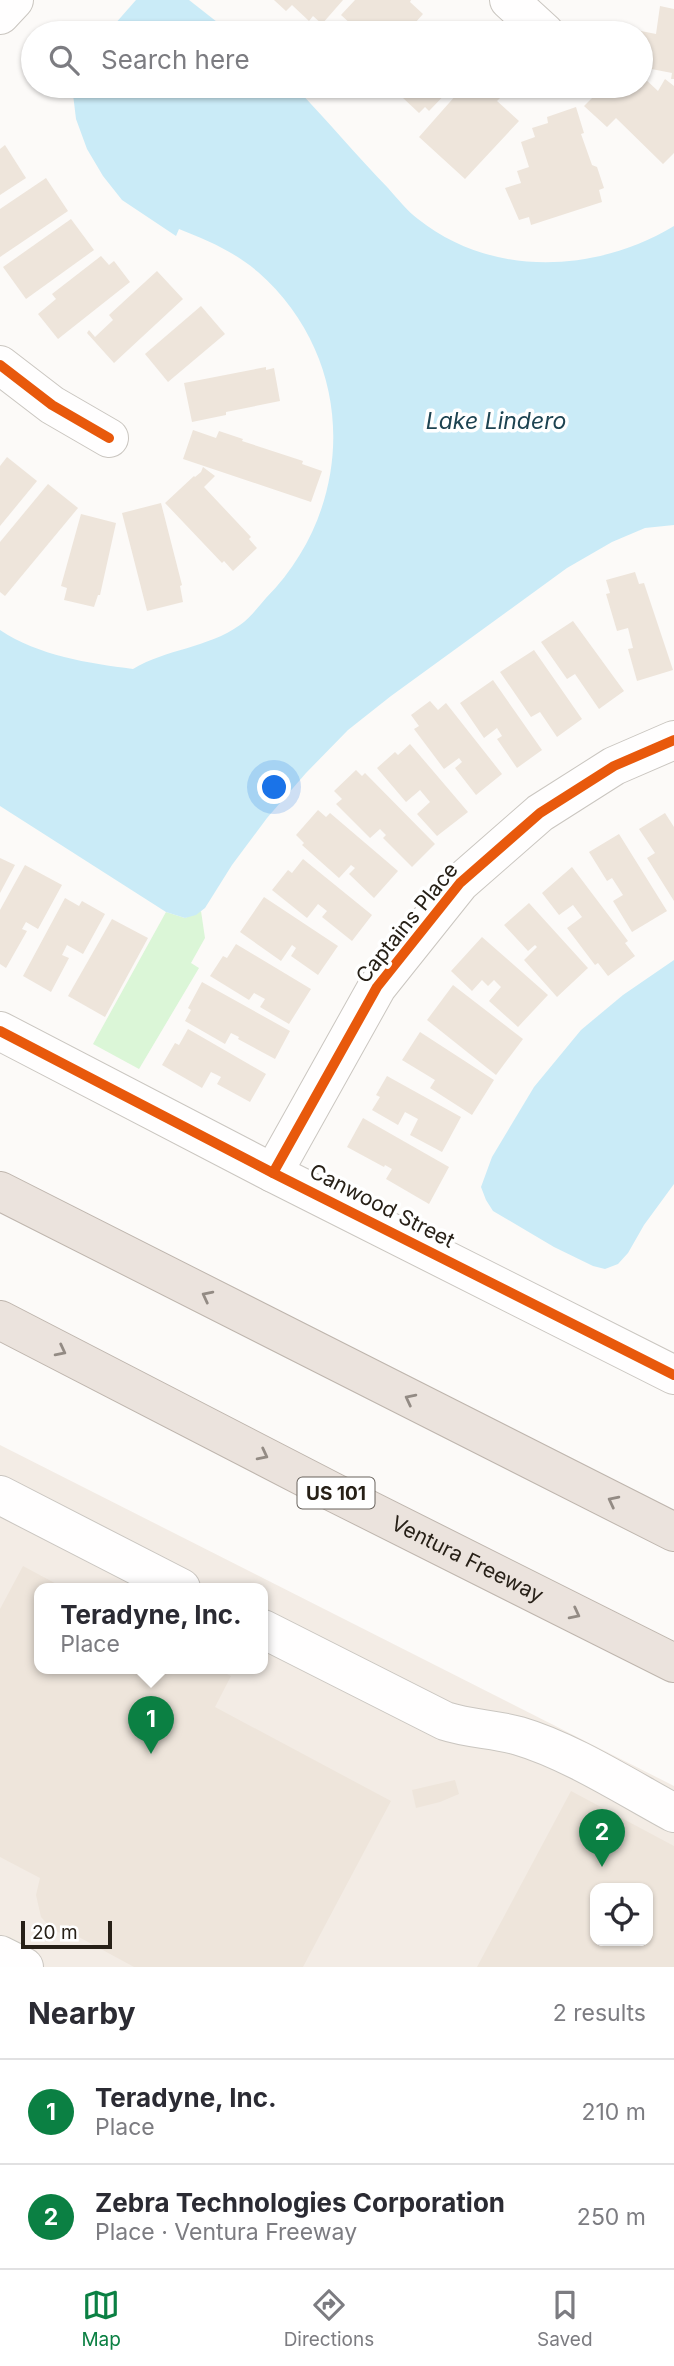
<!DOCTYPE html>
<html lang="en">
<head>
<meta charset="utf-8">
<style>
	body { margin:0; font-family:Inter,sans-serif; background:#f7f7f7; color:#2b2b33 }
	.controls { position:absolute; right:21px; bottom:21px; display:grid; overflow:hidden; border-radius:14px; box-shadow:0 2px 5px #0004 }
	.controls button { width:63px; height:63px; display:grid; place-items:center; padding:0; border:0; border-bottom:2px solid #e1e1e2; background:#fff; color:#2b2b33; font:35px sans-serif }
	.scale { position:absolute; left:21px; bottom:18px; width:91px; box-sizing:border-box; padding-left:7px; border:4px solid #272017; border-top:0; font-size:19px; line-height:24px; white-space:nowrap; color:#272017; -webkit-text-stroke:5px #fff; paint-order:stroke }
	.you { position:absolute; left:275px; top:788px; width:24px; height:24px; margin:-18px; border:5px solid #fff; border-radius:50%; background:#1a73e8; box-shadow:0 0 0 10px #1a73e833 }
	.badge { display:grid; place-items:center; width:46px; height:46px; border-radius:50%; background:#0b8043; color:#fff; font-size:23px; font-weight:700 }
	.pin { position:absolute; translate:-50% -58px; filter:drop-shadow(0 2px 4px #0008) }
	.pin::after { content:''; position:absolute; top:37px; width:24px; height:21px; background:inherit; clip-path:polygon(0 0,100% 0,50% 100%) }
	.popup { position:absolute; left:34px; top:1583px; width:234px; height:91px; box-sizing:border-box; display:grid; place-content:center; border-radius:14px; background:#fff; filter:drop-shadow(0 2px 5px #0005); font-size:23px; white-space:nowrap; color:#7c7c81 }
	.popup b { font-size:26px; color:#2b2b33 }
	.popup::after { content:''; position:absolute; left:50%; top:100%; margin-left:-14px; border:14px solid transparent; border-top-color:#fff }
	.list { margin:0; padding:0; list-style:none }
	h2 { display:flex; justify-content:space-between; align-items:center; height:91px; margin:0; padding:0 28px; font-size:30px }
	h2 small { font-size:23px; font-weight:400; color:#7c7c81 }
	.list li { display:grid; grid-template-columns:46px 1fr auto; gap:21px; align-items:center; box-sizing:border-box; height:105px; padding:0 28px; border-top:2px solid #e1e1e2 }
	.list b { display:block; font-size:26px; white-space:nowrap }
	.list p { margin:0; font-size:23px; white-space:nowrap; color:#7c7c81 }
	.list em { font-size:23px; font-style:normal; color:#7c7c81 }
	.icon { flex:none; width:38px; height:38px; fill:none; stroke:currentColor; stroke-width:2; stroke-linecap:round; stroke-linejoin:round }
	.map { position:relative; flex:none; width:674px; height:1967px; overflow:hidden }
	.search { position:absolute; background:#fff; box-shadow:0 2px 5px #0004; left:21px; right:21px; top:21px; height:77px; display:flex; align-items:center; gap:18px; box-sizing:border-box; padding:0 24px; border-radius:38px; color:#7c7c81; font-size:26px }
	.sheet { height:301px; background:#fff }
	nav { display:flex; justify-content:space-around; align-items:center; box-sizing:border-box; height:98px; border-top:2px solid #e1e1e2; background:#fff; font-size:19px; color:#7c7c81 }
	nav a { display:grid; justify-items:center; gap:4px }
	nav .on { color:#0b8043 }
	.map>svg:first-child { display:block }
	.built { fill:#f3ece5; fill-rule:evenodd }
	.green { fill:#dbf6d7 }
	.water { fill:#caebf7 }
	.building { fill:#eee5db; fill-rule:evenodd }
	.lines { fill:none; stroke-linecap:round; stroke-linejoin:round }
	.minor-casing { stroke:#cac6c0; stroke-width:40 }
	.highway-casing { stroke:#beb5ad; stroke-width:40 }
	.minor { stroke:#fffefe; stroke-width:38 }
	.highway { stroke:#ebe3dd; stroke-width:38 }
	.cycleway-casing { stroke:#fff; stroke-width:15 }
	.cycleway { stroke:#e8590c; stroke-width:10 }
	.oneway { stroke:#938b84 }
	.labels { text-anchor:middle; stroke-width:7; stroke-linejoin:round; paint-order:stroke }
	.shield { fill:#fff; stroke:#68635d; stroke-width:2 }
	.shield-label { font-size:19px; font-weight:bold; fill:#272017 }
	.street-label { font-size:21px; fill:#272017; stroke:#fff }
	.water-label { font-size:23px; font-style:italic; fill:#1d4351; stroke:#fff }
</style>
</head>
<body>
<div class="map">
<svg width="674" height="1967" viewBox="0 0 674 1967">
	<rect width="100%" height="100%" fill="#fcfaf8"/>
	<!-- built -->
	<path class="built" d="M 0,1445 L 674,1786 L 674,1967 L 0,1967 ZM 39,1588 L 263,1588 L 263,1668 L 39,1668 ZM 595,1888 L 648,1888 L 648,1941 L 595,1941 Z"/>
	<!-- green -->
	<path class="green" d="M 201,911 L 205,938 L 191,963 L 199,968 L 139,1069 L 93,1044 L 166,912 L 185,918 Z"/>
	<!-- water -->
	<g class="water">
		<path d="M 136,0 L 189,0 L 231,33 L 107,33 Z"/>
		<path d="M 72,86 L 294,86 C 326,119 356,155 388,188 C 397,198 407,211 418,219 C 492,278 596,273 674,226 L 674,525 L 645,528 L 612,542 L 567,568 L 391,696 L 348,730 L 306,773 L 267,818 L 232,865 L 205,908 L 196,915 L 185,918 L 166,912 L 0,806 L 0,630 C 39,656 88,663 133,669 C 166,649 208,648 240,625 C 250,618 258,607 266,598 C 357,506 357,359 258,272 C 235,252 207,240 179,229 L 176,236 L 122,200 L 103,176 L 87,149 L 76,119 Z"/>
		<path d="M 674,960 L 674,1184 L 644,1225 L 628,1253 L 618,1264 L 605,1269 L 593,1266 L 554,1247 L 493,1211 L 486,1200 L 481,1187 L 492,1157 L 534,1087 L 581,1030 L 623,995 Z"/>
	</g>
	<!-- building -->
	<g class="building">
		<path d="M 274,0 L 343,0 L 322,24 L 313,16 L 309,21 L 292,5 L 286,11 Z"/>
		<path d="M 355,0 L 411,0 L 410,2 L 423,14 L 406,33 L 361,33 L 341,15 Z"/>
		<path d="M 660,6 L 674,9 L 674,79 L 671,79 L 672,73 L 641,67 L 641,31 L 656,34 Z"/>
		<path d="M 644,78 L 658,91 L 665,79 L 674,86 L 674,153 L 663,164 L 616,118 L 607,127 L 584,106 L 604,86 L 617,86 L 627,95 L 637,86 L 641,86 Z"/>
		<path d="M 402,86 L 453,86 L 429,111 L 425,107 L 419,113 L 402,97 L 408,91 Z"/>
		<path d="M 464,86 L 493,86 L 503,95 L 497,101 L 519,121 L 465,179 L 419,137 Z"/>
		<path d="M 576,107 L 584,133 L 581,134 L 592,165 L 597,167 L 604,188 L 599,190 L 602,202 L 531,225 L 529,217 L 519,220 L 505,188 L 521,183 L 517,171 L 529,167 L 521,142 L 535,137 L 532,128 L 548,123 L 547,117 Z"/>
		<path d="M 5,145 L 26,178 L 0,195 L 0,149 Z"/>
		<path d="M 46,178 L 68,211 L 0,257 L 0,209 Z"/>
		<path d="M 71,219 L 94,250 L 26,299 L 3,267 Z"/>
		<path d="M 101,256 L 109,265 L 114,261 L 130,282 L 58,339 L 38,314 L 56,299 L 52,294 Z"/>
		<path d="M 157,271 L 183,299 L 114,363 L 87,333 L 89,330 L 95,337 L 113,320 L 109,315 Z"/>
		<path d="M 201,306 L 225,334 L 168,382 L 145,354 Z"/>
		<path d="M 266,367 L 266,370 L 274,368 L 280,401 L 226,412 L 226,415 L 192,422 L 184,383 Z"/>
		<path d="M 193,430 L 216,438 L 219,431 L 243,439 L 242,441 L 303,461 L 302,464 L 322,471 L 311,502 L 183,459 Z"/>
		<path d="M 7,457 L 37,481 L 0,526 L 0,466 Z"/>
		<path d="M 203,467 L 215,476 L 204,487 L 251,537 L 249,539 L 257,548 L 233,571 L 224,561 L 222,563 L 165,503 L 194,476 L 195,477 L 201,472 Z"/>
		<path d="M 48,484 L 78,508 L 5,596 L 0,592 L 0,542 Z"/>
		<path d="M 161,503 L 182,585 L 180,586 L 183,602 L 147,611 L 122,513 Z"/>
		<path d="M 81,514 L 116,523 L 100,595 L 98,595 L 94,607 L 64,600 L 67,588 L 61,586 Z"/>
		<path d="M 635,572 L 639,584 L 644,583 L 673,670 L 637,681 L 628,649 L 633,648 L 628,628 L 617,631 L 606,594 L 610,593 L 606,580 Z"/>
		<path d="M 573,621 L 624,691 L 599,709 L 575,674 L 567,679 L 541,642 Z"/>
		<path d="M 534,650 L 582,719 L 557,737 L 540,712 L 531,717 L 500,672 Z"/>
		<path d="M 493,680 L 542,750 L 517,768 L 497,739 L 502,736 L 497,728 L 484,738 L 460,703 Z"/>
		<path d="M 430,701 L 438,710 L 446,703 L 502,774 L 476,795 L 455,768 L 462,762 L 459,758 L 444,769 L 414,729 L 419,726 L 411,715 Z"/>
		<path d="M 410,744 L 468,812 L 437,836 L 417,814 L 430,802 L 420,790 L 406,802 L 377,768 L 395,752 L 398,755 Z"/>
		<path d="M 356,770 L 362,776 L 365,773 L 435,844 L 412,867 L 383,838 L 386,835 L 380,829 L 370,838 L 336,804 L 342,799 L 334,791 Z"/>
		<path d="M 318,810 L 326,817 L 330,813 L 398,871 L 374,898 L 349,874 L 355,868 L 351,865 L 339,878 L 302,845 L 304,843 L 296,835 Z"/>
		<path d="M 665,813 L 674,827 L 674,901 L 647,858 L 655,853 L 639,829 Z"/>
		<path d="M 619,834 L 667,911 L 632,932 L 613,901 L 623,895 L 612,878 L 607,881 L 589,852 Z"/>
		<path d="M 0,858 L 15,865 L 0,893 Z"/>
		<path d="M 303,859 L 372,915 L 352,941 L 322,917 L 327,911 L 318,904 L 307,918 L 272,890 L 288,870 L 292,873 Z"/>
		<path d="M 25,865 L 62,885 L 38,929 L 26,922 L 22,929 L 27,931 L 6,968 L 0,964 L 0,910 Z"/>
		<path d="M 572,867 L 628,941 L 625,943 L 635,956 L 608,976 L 598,963 L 595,965 L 567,928 L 582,917 L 573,905 L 559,915 L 542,893 Z"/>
		<path d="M 264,897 L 338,946 L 318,975 L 291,956 L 296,948 L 292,945 L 281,961 L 240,932 Z"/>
		<path d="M 65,898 L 79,906 L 82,901 L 105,914 L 83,954 L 67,945 L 62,955 L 69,958 L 51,992 L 23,976 Z"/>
		<path d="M 529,903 L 588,968 L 557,997 L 524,960 L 537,947 L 535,945 L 528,951 L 504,925 Z"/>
		<path d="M 112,919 L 148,938 L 105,1017 L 68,996 Z"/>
		<path d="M 482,937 L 548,995 L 518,1027 L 489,1001 L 501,987 L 494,980 L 488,986 L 482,980 L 472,991 L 451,971 Z"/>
		<path d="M 236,944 L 311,989 L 289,1024 L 260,1007 L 265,999 L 254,993 L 249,1000 L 210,976 L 223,956 L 227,958 Z"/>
		<path d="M 202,982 L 290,1031 L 275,1059 L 238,1039 L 239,1037 L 231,1033 L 225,1044 L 185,1021 L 191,1010 L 188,1008 Z"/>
		<path d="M 453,985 L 523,1039 L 496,1075 L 427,1020 Z"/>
		<path d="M 188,1029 L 266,1074 L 250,1102 L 217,1084 L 221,1077 L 211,1072 L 202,1088 L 162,1065 L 175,1043 L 179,1045 Z"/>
		<path d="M 420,1032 L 494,1080 L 472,1115 L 430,1088 L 435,1080 L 402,1060 Z"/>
		<path d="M 387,1076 L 461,1117 L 442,1152 L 410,1135 L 418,1119 L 405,1112 L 398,1125 L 372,1110 L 380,1097 L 376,1095 Z"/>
		<path d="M 363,1118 L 449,1167 L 429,1204 L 386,1179 L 392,1169 L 385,1165 L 384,1167 L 347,1147 Z"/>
		<path d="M 23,1566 L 64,1588 L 39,1588 L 39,1668 L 215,1668 L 231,1676 L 215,1707 L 391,1801 L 303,1967 L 134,1967 L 77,1936 L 60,1933 L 52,1929 L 41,1917 L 36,1895 L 40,1878 L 0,1857 L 0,1609 Z"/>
		<path d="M 455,1780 L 459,1794 L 440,1802 L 416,1808 L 412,1790 Z"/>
		<path d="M 571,1791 L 674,1846 L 674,1967 L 477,1967 ZM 595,1888 L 648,1888 L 648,1941 L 595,1941 Z"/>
	</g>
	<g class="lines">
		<defs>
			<g id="minor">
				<path d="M 509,0 L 545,33"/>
				<path d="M 0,15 L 14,0"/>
				<path d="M 0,365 L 52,405 L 109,438"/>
				<path d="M 0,1031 L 273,1173 L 674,1375"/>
				<path d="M 273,1173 L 377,987 L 460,883 L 540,813 L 614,766 L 674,740"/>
				<path d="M 0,1495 L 181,1588"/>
				<path d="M 263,1629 L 445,1721 C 469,1729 495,1729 519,1736 C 570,1751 626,1787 674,1813"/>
				<path d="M 0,1955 L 24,1967"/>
			</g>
			<g id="highway">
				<path d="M 0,1191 L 674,1532"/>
				<path id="s1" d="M 0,1320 L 333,1492 L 674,1663"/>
			</g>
		</defs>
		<!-- minor casing -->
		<use href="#minor" class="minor-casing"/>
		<!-- highway casing -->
		<use href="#highway" class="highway-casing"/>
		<!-- minor -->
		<use href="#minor" class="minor"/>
		<!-- highway -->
		<use href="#highway" class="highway"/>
		<defs>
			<g id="cycleway">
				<path d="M 0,365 L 52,405 L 109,438"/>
				<path d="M 0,1031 L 273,1173 L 674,1375"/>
				<path d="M 273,1173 L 377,987 L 460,883 L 540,813 L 614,766 L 674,740"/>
			</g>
		</defs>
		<!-- cycleway casing -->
		<use href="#cycleway" class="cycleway-casing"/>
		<!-- cycleway -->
		<use href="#cycleway" class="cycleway"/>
	</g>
	<!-- one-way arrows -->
	<defs><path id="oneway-chevron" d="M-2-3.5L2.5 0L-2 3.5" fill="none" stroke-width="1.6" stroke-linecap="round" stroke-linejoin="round" transform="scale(1.75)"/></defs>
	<g class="oneway">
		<use href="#oneway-chevron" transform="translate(207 1296) rotate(-153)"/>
		<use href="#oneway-chevron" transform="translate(61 1351) rotate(27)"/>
		<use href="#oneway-chevron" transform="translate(410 1399) rotate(-153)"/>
		<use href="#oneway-chevron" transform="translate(263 1455) rotate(27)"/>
		<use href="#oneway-chevron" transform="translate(613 1501) rotate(-153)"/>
		<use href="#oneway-chevron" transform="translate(575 1614) rotate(27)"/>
	</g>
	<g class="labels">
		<!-- shield labels -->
		<rect class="shield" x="297.5" y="1477.5" width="77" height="31" rx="5"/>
		<g class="shield-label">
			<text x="336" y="1500">US 101</text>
		</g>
		<!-- street labels -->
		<g class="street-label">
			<text transform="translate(407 923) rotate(-51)" y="7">Captains Place</text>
			<text transform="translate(382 1206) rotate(27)" y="7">Canwood Street</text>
			<text dy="7" stroke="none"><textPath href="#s1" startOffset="525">Ventura Freeway</textPath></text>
		</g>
		<!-- water labels -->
		<g class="water-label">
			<text x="496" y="429">Lake Lindero</text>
		</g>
	</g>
</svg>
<div class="controls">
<button><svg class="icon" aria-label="locate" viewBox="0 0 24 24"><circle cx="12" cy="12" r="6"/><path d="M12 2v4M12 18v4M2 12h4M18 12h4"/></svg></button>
</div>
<div class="scale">20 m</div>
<div class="you"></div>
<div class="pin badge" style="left:151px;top:1754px">1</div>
<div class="popup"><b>Teradyne, Inc.</b>Place</div>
<div class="pin badge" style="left:602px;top:1867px">2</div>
<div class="search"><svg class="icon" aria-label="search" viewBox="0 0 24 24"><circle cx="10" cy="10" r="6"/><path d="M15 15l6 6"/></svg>Search here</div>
</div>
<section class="sheet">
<h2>Nearby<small>2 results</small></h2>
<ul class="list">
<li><span class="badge">1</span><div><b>Teradyne, Inc.</b><p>Place</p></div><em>210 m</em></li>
<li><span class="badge">2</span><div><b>Zebra Technologies Corporation</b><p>Place · Ventura Freeway</p></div><em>250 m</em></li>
</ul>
</section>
<nav>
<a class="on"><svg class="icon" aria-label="map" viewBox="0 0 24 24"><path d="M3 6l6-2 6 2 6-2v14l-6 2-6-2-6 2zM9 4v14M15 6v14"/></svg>Map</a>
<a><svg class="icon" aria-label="directions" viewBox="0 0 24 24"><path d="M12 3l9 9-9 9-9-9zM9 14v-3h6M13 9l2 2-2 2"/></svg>Directions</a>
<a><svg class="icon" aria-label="saved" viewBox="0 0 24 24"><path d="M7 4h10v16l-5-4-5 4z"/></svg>Saved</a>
</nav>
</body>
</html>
